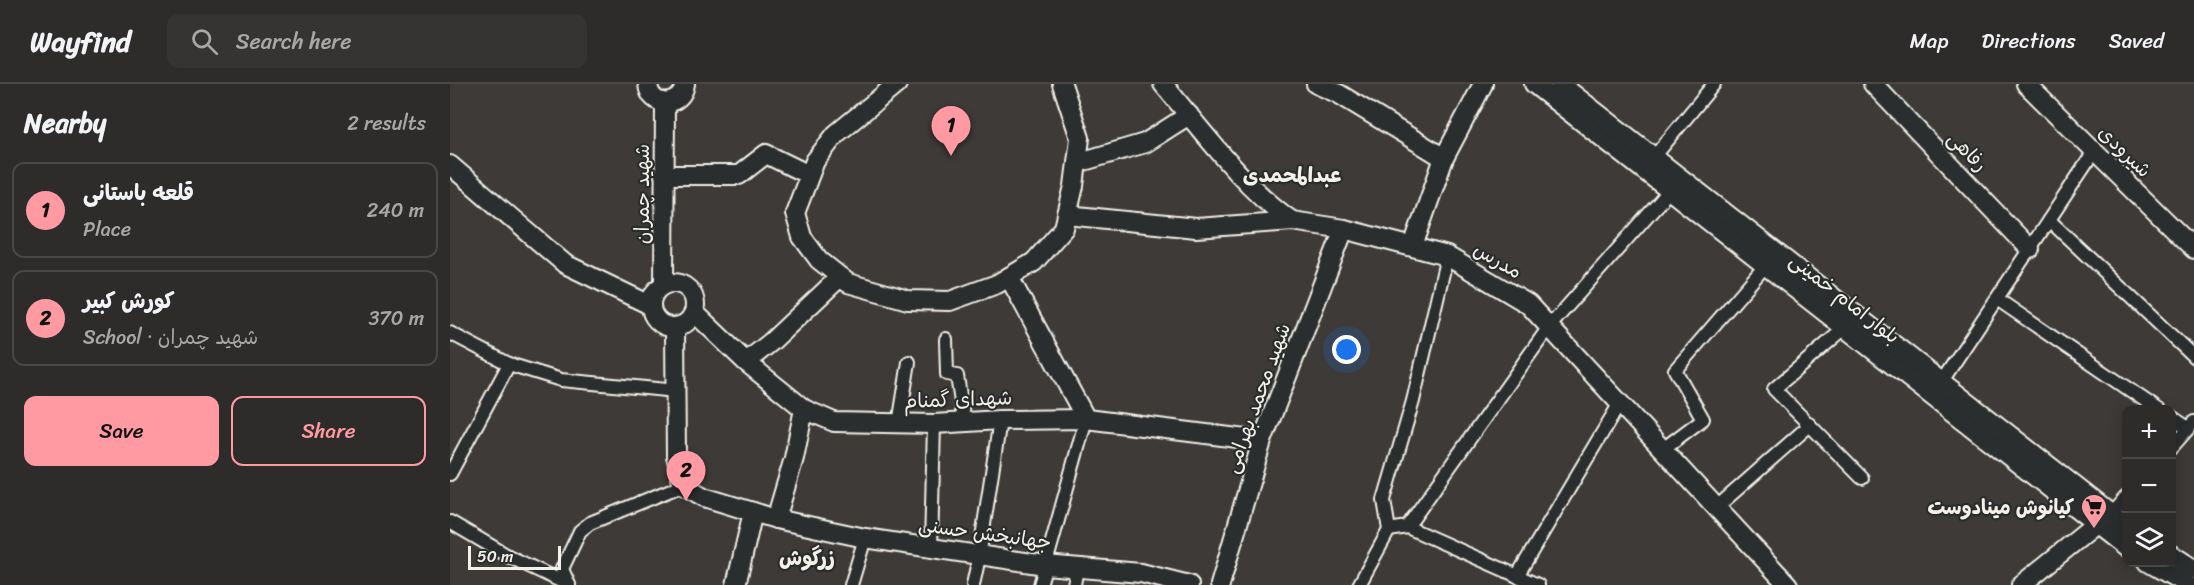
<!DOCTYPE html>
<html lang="en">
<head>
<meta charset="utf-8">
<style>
	body { margin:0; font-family:Sriracha,"Playpen Sans Arabic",sans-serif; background:#363432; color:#f1f3f6 }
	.controls { position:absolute; right:18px; bottom:18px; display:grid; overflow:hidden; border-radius:12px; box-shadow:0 3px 15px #0003 }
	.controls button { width:54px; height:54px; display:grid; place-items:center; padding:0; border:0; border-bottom:2px solid #494847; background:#2e2c2a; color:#f1f3f6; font:30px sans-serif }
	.scale { position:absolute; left:18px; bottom:15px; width:93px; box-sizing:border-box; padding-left:6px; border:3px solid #f4f1e8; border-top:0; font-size:16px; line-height:21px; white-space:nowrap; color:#f4f1e8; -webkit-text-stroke:4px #2a2d2e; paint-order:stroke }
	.you { position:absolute; left:897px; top:266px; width:21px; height:21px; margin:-15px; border:4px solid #fff; border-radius:50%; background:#1a73e8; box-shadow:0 0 0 9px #1a73e833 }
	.badge { display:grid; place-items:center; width:39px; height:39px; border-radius:50%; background:#ff9aa2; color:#111; font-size:20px; font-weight:700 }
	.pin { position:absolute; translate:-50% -50px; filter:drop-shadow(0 2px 3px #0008) }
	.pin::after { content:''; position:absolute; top:32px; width:21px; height:18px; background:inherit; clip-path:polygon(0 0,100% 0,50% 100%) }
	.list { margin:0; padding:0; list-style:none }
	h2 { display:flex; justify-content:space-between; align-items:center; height:78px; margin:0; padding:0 24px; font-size:26px }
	h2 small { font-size:20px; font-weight:400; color:#a7a7a8 }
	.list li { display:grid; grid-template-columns:39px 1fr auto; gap:18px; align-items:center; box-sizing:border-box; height:96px; margin:0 12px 12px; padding:0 12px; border:2px solid #494847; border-radius:12px }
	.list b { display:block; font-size:22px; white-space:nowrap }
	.list p { margin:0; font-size:20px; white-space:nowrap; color:#a7a7a8 }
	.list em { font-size:20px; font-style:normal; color:#a7a7a8 }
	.actions { display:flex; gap:12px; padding:18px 24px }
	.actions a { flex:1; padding:14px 0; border:2px solid #ff9aa2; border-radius:12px; text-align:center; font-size:21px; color:#ff9aa2 }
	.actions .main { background:#ff9aa2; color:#111 }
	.icon { flex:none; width:33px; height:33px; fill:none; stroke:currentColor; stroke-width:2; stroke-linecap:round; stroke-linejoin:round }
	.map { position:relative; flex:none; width:1744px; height:501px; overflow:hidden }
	header { display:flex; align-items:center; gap:36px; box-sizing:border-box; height:84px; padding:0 30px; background:#2e2c2a; border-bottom:2px solid #494847 }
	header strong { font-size:28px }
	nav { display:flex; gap:33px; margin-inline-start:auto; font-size:21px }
	.search { width:420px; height:54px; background:#363432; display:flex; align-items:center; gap:15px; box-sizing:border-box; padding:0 21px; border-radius:12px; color:#a7a7a8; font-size:22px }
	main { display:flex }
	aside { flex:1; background:#2e2c2a }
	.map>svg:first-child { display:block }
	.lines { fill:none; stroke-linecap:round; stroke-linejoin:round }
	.street-casing { stroke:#f4f1e8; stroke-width:16 }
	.secondary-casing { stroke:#f4f1e8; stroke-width:22 }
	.street { stroke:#2a2d2e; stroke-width:12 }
	.secondary { stroke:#2a2d2e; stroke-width:18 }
	.labels { text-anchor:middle; stroke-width:4.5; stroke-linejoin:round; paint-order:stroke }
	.street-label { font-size:20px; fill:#f4f1e8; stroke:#2a2d2e }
	.poi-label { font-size:20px; font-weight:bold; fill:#f4f1e8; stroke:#2a2d2e; text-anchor:end }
	.neighbourhood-label { font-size:21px; font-weight:bold; fill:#f4f1e8; stroke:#2a2d2e }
</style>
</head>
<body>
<header>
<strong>Wayfind</strong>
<div class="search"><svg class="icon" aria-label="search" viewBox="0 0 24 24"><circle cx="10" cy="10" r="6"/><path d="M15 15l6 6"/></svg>Search here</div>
<nav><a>Map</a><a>Directions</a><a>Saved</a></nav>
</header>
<main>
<aside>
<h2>Nearby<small>2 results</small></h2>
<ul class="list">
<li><span class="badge">1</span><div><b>قلعه باستانی</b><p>Place</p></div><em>240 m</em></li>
<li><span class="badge">2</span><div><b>کورش کبیر</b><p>School · شهید چمران</p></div><em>370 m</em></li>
</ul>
<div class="actions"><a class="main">Save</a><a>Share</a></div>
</aside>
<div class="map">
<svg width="1744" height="501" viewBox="0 0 1744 501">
	<rect width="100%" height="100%" fill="#3d3a38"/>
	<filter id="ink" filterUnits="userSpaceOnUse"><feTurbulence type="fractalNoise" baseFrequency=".0167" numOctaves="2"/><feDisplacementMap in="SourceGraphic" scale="12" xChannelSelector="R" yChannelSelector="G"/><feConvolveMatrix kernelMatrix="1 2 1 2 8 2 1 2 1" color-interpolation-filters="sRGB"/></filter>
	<g filter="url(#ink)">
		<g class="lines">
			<defs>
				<g id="street">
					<path d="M 1204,73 L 1264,0"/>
					<path d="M 1599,136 L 1744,273"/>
					<path d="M 1547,215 L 1709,326"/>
					<path d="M 1396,243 L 1324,305 L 1412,394"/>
					<path d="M 0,249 L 59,280 L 111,296 L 227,307"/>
					<path d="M 496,255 L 497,290 L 507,292 L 514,338"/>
					<path d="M 1492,297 L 1644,68"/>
					<path d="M 1722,333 L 1738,344"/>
					<path d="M 449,340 L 459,278"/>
					<path d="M 1722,363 L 1744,338"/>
					<path d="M 1213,365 L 1253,335 L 1225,286 L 1316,181"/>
					<path d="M 0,390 L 59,280"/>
					<path d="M 1267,423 L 1360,341"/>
					<path d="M 1661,430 L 1676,413"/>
					<path d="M 0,438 L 58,472 L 119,501"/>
					<path d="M 957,443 L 1088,501"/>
					<path d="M 939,446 L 957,443 L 1099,243 L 1220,106"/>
					<path d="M 481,465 L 484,340"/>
					<path d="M 1067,492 L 1170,319"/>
					<path d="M 119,501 L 112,485 L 130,447 L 140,439 L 233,401"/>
					<path d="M 401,501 L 415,454"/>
					<path d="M 523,501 L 529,473 L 550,336"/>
					<path d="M 590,501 L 636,335"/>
					<path d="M 624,501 L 627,483"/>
					<path d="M 909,501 L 939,446 L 934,416 L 963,317 L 997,172"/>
				</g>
				<g id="secondary">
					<path d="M 198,0 C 200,25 232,24 235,0"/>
					<path d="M 447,0 L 386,50 L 365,77 L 345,129 L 352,153 L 369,176 L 398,199 L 458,216 L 500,217 L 547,200 L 584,178 L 614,144 L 624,102 L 630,54 L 612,0"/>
					<path d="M 713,0 C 751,45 794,104 842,137"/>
					<path d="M 866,0 L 889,10 L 994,74"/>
					<path d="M 1084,0 L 1676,464"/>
					<path d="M 1110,0 L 1676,442"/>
					<path d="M 1423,0 L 1580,165"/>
					<path d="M 1576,0 L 1744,165"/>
					<path d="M 627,79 L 695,59 L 739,31"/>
					<path d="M 0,81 L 115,180 L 200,221"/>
					<path d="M 214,91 L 289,91 L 316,70 L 359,91"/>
					<path d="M 617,131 L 746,144 L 842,137 L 894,145 L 997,172 L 1078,220 L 1338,501"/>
					<path d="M 963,162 L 994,74 L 1033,0"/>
					<path d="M 559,193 L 636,335"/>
					<circle cx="223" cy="221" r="22"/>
					<path d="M 214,200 L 215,19"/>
					<path d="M 245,229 L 296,278 L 354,325 L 384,338 L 484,340 L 550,336 L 636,335 L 812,357"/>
					<path d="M 225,244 L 226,372 L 233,401 L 254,413 L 326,435 L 415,454 L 595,481 L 691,489 L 739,501"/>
					<path d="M 296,278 L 321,258 L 390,193"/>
					<path d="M 326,435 L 344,374 L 354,325"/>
					<path d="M 1722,471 L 1744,485"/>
					<path d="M 1698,478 L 1738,501"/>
					<path d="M 286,501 L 303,428"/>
					<path d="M 770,501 L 812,357 L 894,145"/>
					<path d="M 1571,501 L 1654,434"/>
				</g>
			</defs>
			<!-- street casing -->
			<use href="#street" class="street-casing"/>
			<!-- secondary casing -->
			<use href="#secondary" class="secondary-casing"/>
			<!-- street -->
			<use href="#street" class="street"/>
			<!-- secondary -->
			<use href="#secondary" class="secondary"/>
		</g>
	</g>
	<!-- icons -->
	<defs>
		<symbol id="supermarket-pin" viewBox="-11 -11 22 30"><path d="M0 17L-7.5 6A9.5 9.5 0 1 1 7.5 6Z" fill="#ff9aa2" stroke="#2a2d2e"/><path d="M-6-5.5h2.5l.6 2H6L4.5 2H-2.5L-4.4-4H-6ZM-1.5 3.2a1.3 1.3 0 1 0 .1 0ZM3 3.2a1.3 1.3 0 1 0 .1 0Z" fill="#111"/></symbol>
	</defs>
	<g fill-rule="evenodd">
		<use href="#supermarket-pin" x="1629" y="408" width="30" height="40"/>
	</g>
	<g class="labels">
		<!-- street labels -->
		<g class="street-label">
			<text transform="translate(1518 67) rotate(46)" y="7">رفاهی</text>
			<text transform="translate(1675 67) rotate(44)" y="7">شیرودی</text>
			<text transform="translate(192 110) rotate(-90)" y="7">شهید چمران</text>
			<text transform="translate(1048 176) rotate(30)" y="7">مدرس</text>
			<text transform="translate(1395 214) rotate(38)" y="7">بلوار امام خمینی</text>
			<text transform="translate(807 314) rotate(-70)" y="7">شهید محمد بهرامی</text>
			<text transform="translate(508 315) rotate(-2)" y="7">شهدای گمنام</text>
			<text transform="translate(535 449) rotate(8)" y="7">جهانبخش حسنی</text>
		</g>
		<!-- poi labels -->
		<g class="poi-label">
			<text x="1624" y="430">کیانوش مینادوست</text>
		</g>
		<!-- neighbourhood labels -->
		<g class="neighbourhood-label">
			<text x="842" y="98">عبدالمحمدی</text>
			<text x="357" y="481">زرگوش</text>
		</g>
	</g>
</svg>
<div class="controls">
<button>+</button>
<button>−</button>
<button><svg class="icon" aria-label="layers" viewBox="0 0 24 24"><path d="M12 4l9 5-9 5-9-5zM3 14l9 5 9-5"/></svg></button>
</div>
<div class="scale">50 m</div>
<div class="you"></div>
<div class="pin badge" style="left:501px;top:72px">1</div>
<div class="pin badge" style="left:236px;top:417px">2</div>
</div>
</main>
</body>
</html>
